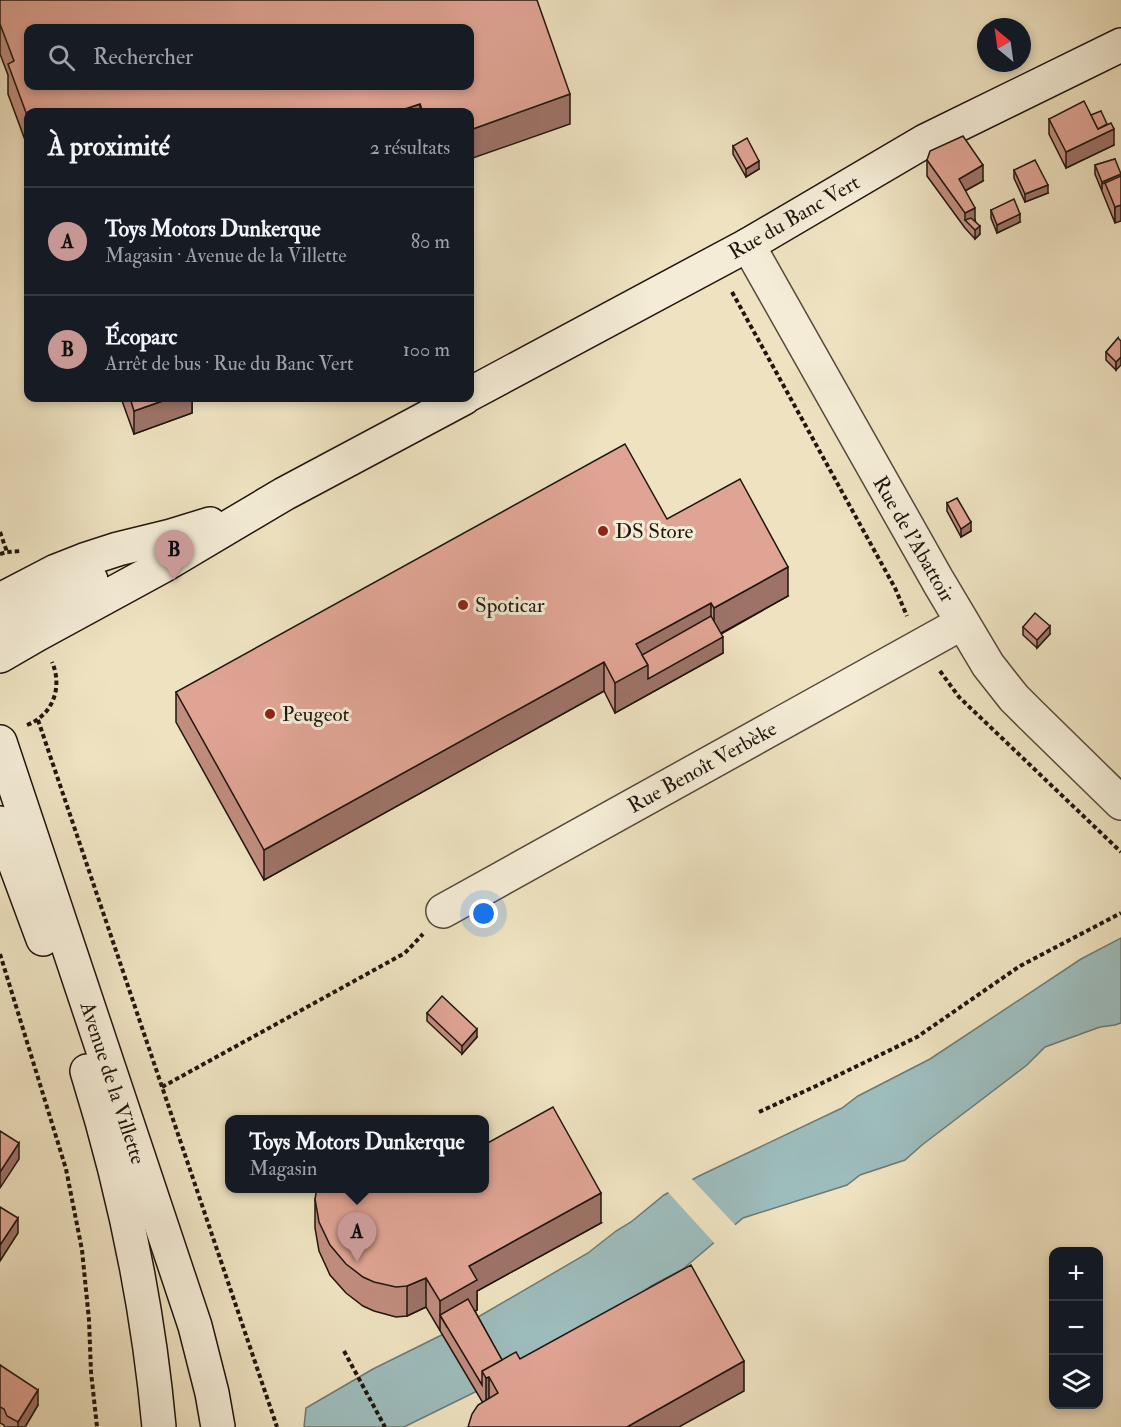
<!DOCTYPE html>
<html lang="fr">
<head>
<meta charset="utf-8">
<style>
	body { margin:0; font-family:"IM FELL Double Pica",serif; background:#20242c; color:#f1f3f6 }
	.controls { position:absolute; right:18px; bottom:18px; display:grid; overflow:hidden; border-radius:12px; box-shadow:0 3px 9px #0003 }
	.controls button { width:54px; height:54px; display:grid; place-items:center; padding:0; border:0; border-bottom:2px solid #363941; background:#171b24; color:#f1f3f6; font:30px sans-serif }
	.compass { position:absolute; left:977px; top:18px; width:54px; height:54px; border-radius:50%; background:#171b24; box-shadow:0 3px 9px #0003; rotate:331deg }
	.you { position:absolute; left:484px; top:914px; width:21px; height:21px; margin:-15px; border:4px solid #fff; border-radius:50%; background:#1a73e8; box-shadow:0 0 0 9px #1a73e833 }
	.badge { display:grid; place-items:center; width:39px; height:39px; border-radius:50%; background:#c59692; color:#111; font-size:20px; font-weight:700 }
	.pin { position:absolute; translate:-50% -50px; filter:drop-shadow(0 2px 3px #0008) }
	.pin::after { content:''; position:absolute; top:32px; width:21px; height:18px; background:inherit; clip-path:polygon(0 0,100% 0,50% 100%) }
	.popup { position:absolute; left:225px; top:1115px; width:264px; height:78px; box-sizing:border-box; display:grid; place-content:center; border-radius:12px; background:#171b24; filter:drop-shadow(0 2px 4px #0005); font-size:20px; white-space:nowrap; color:#9ea1a6 }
	.popup b { font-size:22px; color:#f1f3f6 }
	.popup::after { content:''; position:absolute; left:50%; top:100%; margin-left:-12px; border:12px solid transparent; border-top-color:#171b24 }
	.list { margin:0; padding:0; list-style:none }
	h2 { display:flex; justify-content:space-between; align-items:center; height:78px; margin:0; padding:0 24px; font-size:26px }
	h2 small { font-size:20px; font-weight:400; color:#9ea1a6 }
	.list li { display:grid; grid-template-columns:39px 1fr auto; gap:18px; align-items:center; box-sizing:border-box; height:108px; padding:0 24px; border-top:2px solid #363941 }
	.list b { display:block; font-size:22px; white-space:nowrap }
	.list p { margin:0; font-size:20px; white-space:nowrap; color:#9ea1a6 }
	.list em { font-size:20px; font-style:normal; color:#9ea1a6 }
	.icon { flex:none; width:33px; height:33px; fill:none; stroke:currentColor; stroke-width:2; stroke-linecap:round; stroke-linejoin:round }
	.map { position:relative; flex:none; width:1121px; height:1427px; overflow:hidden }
	.search { position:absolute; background:#171b24; box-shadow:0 3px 9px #0003; left:24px; top:24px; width:450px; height:66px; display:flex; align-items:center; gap:15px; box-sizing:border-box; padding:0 21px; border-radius:12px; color:#9ea1a6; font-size:22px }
	.panel { position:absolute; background:#171b24; box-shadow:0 3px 9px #0003; left:24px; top:108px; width:450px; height:294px; border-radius:12px }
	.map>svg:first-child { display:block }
	.water { fill:#9dbcbc; stroke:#6b7a76; stroke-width:1.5 }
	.pier { fill:#eee2c0 }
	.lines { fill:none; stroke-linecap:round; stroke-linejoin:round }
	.street-casing { stroke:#54493a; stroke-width:36 }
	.secondary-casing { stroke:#20160e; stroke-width:36 }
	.path { stroke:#20160e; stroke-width:4; stroke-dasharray:4.5 3; stroke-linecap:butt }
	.street { stroke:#f4ecd6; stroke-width:33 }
	.secondary { stroke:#f4ecd6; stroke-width:33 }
	.wall { fill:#c18d7f; stroke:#20160e; stroke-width:1.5 }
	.shaded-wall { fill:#9d7368; stroke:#20160e; stroke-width:1.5 }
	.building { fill:#e0a494; stroke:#20160e; stroke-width:1.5; fill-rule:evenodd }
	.poi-dot { fill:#8f2418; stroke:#f4ecd6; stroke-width:2 }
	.labels { text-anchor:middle; stroke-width:6; stroke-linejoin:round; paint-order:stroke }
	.street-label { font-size:21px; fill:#20160e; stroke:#f4ecd6 }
	.poi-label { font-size:21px; fill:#20160e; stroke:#f4ecd6; text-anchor:start }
</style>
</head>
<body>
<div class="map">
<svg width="1121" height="1427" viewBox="0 0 1121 1427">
	<rect width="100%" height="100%" fill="#eee2c0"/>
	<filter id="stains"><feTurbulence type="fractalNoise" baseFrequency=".00333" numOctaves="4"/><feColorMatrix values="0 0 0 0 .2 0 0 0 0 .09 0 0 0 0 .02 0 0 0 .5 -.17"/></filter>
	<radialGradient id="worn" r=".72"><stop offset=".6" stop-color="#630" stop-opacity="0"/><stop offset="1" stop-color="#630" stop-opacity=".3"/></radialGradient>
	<!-- water -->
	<path class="water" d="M 1121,938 L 1121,1023 L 1115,1025 L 1100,1027 L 1045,1047 L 1027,1065 L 922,1145 L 905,1160 L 860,1175 L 847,1185 L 743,1218 L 683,1269 L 651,1286 L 627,1304 L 518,1371 L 404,1427 L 304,1427 L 306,1408 L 373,1369 L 478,1317 L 588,1253 L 616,1231 L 631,1222 L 664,1195 L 699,1176 L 842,1108 L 858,1096 L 930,1059 L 1081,959 Z"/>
	<!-- pier -->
	<path class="pier" d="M 690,1177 L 737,1227 L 716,1245 L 666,1190 Z"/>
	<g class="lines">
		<defs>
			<g id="street">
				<path d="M 748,245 L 938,581 L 988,665 L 1014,698 L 1030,714 L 1121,803"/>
				<path d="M 443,911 L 962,623"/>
			</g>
			<g id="secondary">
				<path d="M 470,394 L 748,245 L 925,141 L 1121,45"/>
				<path d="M 0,600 L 56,571 L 84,560 L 118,549 L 171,536 L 210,524"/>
				<path d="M 0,628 L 91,580"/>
				<path d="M 0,656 L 38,634 L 161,567 L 284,494 L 464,398"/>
				<path d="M 0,742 L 195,1326 L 212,1393 L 218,1427"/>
				<path d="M 0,823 L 43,939"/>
				<path d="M 87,1071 C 123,1186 148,1306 159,1427"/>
			</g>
		</defs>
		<!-- street casing -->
		<use href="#street" class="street-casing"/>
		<!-- secondary casing -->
		<use href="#secondary" class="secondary-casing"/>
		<!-- path -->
		<g class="path">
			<path d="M 732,292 L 895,588 L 907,616"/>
			<path d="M 0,532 L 7,552"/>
			<path d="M 0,554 L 7,552 L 21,551"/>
			<path d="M 940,671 L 959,697 L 1121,852"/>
			<path d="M 38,720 L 277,1427"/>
			<path d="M 27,725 C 53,715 63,687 52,662"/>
			<path d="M 0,954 L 66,1169 L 82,1250 L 89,1320 L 91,1372 L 97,1427"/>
			<path d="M 162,1087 L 405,953 L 423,934"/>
			<path d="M 759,1112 L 816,1086 L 917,1037 L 1020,966 L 1121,913"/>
			<path d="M 344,1351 L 385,1427"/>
		</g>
		<!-- street -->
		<use href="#street" class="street"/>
		<!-- secondary -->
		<use href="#secondary" class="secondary"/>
	</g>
	<!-- wall -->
	<g class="wall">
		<path d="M 0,0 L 570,124 L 470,112 L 28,112 L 28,148 L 8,94 L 8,75 L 0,54 Z"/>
		<path d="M 1091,115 L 1114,145 L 1066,168 L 1049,134 L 1049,119 Z"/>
		<path d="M 733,146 L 759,169 L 746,177 L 733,154 Z"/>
		<path d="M 1115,159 L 1115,223 L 1095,174 L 1095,165 Z"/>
		<path d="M 927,160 L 983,181 L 965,191 L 980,234 L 975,239 L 965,228 L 927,176 Z"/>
		<path d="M 1014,170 L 1048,193 L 1025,202 L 1014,178 Z"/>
		<path d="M 991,210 L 1020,222 L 997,233 L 991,218 Z"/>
		<path d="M 1118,338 L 1116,370 L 1106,360 L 1106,352 Z"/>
		<path d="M 121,398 L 192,398 L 192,413 L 134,434 Z"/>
		<path d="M 947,503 L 971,531 L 961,537 L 947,511 Z"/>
		<path d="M 667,519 L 788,596 L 721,634 L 723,653 L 615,713 L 604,691 L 264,880 L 176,722 L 176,692 Z"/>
		<path d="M 1023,627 L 1050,634 L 1037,648 L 1023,635 Z"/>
		<path d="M 427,1013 L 477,1037 L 462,1054 L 427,1021 Z"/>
		<path d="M 315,1199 L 601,1223 L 477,1291 L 477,1310 L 475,1311 L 502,1360 L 520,1359 L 744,1391 L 483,1403 L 426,1307 L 407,1316 L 396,1317 L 374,1311 L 363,1306 L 346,1293 L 330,1275 L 319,1251 L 315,1228 Z"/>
		<path d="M 0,1365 L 38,1405 L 25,1427 L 5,1427 L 4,1425 L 0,1423 Z"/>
	</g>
	<!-- shaded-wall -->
	<g class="shaded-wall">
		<path d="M 570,94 L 570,124 L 470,159 L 470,130 Z"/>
		<path d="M 420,104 L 420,112 L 396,112 Z"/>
		<path d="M 1114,129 L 1114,145 L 1066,168 L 1066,152 Z"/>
		<path d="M 759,161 L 759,169 L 746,177 L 746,169 Z"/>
		<path d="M 983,165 L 983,181 L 959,194 L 959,179 Z"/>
		<path d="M 1121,174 L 1121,182 L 1105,183 L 1102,184 L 1102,190 L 1102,182 Z"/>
		<path d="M 1048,185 L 1048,193 L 1025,202 L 1025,194 Z"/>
		<path d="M 1121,205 L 1121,221 L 1115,223 L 1115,207 Z"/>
		<path d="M 975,208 L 975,224 L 965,220 L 965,213 Z"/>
		<path d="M 1020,214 L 1020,222 L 997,233 L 997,225 Z"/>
		<path d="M 980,226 L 980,234 L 975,239 L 975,230 Z"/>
		<path d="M 1121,357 L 1121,365 L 1116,370 L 1116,362 Z"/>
		<path d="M 171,398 L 192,398 L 192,413 L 134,434 L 134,411 Z"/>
		<path d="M 971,522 L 971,531 L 961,537 L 961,529 Z"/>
		<path d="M 788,567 L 788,596 L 714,637 L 714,608 Z"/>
		<path d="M 711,603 L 711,632 L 723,637 L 723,653 L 615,713 L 615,683 L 636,644 Z"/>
		<path d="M 1050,626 L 1050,634 L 1037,648 L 1037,640 Z"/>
		<path d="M 604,662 L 604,691 L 264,880 L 264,850 Z"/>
		<path d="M 477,1029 L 477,1037 L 462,1054 L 462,1046 Z"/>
		<path d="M 19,1143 L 19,1159 L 0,1188 L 0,1172 Z"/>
		<path d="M 601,1193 L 601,1223 L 477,1291 L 477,1310 L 447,1327 L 440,1315 L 440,1331 L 440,1301 L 469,1266 Z"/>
		<path d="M 18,1218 L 18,1233 L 0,1261 L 0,1245 Z"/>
		<path d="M 426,1278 L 426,1307 L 407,1316 L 407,1286 Z"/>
		<path d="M 744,1361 L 744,1391 L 679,1427 L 627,1427 Z"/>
		<path d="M 489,1377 L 489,1406 L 486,1407 L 486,1378 Z"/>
		<path d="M 38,1390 L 38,1405 L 25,1427 L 18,1427 L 18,1422 Z"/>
	</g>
	<!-- building -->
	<g class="building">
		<path d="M 0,0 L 537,0 L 570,94 L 470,130 L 470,112 L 423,112 L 420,104 L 396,112 L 28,112 L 28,118 L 8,64 L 14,61 L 0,24 ZM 28,28 L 470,28 L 470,86 L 28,86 Z"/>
		<path d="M 1084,101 L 1098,129 L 1111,123 L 1114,129 L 1066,152 L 1049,119 Z"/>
		<path d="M 1101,111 L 1107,124 L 1098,129 L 1091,115 Z"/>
		<path d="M 963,136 L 983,165 L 959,179 L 975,208 L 965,213 L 927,160 L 930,151 Z"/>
		<path d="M 747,138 L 759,161 L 746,169 L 733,146 Z"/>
		<path d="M 1115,159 L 1121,174 L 1102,182 L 1095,165 Z"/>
		<path d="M 1035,160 L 1048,185 L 1025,194 L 1014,170 Z"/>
		<path d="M 1121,176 L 1121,205 L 1115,207 L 1105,183 Z"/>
		<path d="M 1014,199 L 1020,214 L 997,225 L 991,210 Z"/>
		<path d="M 971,218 L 980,226 L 975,230 L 965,220 Z"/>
		<path d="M 1118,338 L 1121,341 L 1121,357 L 1116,362 L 1106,352 Z"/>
		<path d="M 130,398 L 171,398 L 134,411 Z"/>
		<path d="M 625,444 L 667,519 L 740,479 L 788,567 L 714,608 L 711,603 L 636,644 L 648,665 L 615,683 L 604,662 L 264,850 L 176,692 Z"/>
		<path d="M 957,498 L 971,522 L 961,529 L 947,503 Z"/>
		<path d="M 1035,613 L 1050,626 L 1037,640 L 1023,627 Z"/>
		<path d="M 711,616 L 723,637 L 648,679 L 648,665 L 642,655 Z"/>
		<path d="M 442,996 L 477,1029 L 462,1046 L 427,1013 Z"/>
		<path d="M 553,1107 L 601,1193 L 469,1266 L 477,1280 L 440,1301 L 426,1278 L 407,1286 L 396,1287 L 374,1282 L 363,1277 L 346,1264 L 330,1245 L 319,1222 L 315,1199 L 317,1188 L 484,1188 L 484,1145 Z"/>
		<path d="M 0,1131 L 19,1143 L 0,1172 Z"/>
		<path d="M 0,1207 L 18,1218 L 0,1245 Z"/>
		<path d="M 691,1265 L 744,1361 L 627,1427 L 468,1427 L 472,1414 L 478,1405 L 498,1393 L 489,1377 L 486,1378 L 482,1371 L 516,1352 L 520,1359 Z"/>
		<path d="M 468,1299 L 502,1360 L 482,1371 L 482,1385 L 440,1315 Z"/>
		<path d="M 0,1365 L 38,1390 L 18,1422 L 7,1416 L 4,1409 L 0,1407 Z"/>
	</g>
	<!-- markers -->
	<g class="poi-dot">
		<circle cx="603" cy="531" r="6"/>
		<circle cx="463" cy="605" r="6"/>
		<circle cx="270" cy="714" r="6"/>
	</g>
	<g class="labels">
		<!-- street labels -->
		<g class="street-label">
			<text transform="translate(794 217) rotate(-30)" y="7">Rue du Banc Vert</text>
			<text transform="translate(914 539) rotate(60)" y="7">Rue de l'Abattoir</text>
			<text transform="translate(702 767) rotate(-29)" y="7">Rue Benoît Verbèke</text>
			<text transform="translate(113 1083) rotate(72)" y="7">Avenue de la Villette</text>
		</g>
		<!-- poi labels -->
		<g class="poi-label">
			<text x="615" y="538">DS Store</text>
			<text x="475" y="612">Spoticar</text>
			<text x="282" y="721">Peugeot</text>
		</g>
	</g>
	<rect width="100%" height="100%" filter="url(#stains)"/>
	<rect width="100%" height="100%" fill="url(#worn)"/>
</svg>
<div class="controls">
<button>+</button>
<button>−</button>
<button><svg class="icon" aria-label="layers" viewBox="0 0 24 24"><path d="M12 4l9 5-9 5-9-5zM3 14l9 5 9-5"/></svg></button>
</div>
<svg class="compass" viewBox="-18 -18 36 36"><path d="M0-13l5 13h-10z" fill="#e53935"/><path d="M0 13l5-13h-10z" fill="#9ea1a6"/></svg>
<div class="you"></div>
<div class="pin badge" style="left:357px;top:1262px">A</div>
<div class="popup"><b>Toys Motors Dunkerque</b>Magasin</div>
<div class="pin badge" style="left:174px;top:580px">B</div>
<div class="search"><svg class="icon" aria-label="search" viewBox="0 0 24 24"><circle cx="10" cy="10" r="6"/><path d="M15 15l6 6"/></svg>Rechercher</div>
<section class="panel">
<h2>À proximité<small>2 résultats</small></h2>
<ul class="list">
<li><span class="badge">A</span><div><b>Toys Motors Dunkerque</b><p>Magasin · Avenue de la Villette</p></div><em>80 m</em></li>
<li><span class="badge">B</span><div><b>Écoparc</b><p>Arrêt de bus · Rue du Banc Vert</p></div><em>100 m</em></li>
</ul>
</section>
</div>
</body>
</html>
